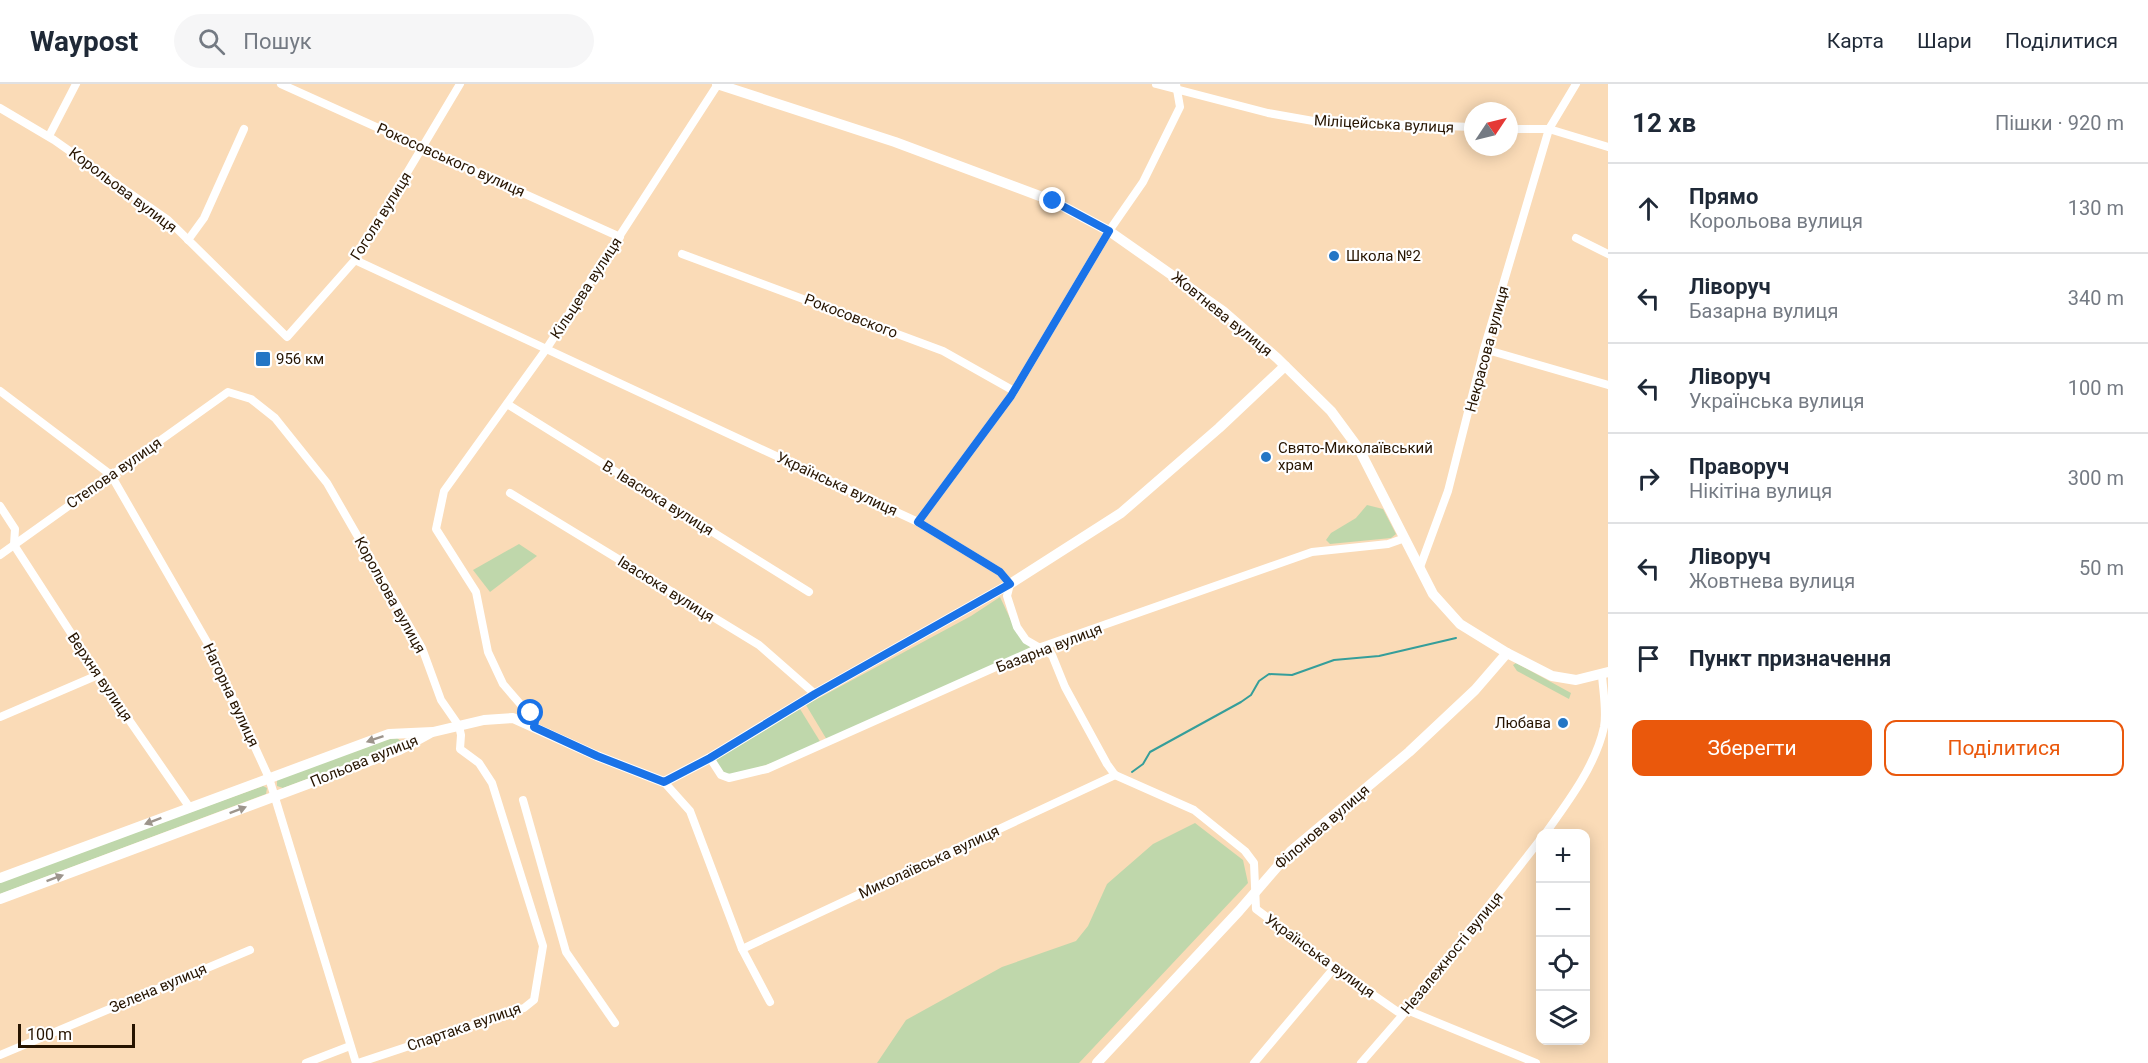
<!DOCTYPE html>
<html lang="uk">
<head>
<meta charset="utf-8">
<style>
	body { margin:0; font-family:Roboto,sans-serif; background:#f6f6f7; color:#1f2937 }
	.controls { position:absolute; right:18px; bottom:18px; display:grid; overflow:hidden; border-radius:12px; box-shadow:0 3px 15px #0003 }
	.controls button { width:54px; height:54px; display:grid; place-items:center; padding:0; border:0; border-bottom:2px solid #e0e1e3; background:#fff; color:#1f2937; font:30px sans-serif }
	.compass { position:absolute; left:1464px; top:18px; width:54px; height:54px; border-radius:50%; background:#fff; box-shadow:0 3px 15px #0003; rotate:55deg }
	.scale { position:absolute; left:18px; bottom:15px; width:117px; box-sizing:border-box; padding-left:6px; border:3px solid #261400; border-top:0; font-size:16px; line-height:21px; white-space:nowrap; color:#261400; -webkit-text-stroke:4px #fff; paint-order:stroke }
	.stop { position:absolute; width:18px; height:18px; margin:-14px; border:4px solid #1a73e8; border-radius:50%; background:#fff }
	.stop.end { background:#1a73e8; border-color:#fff; box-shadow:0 2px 6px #0008 }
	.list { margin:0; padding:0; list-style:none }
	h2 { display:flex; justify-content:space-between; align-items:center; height:78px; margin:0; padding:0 24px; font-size:26px }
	h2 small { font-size:20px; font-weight:400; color:#747a83 }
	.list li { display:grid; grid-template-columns:39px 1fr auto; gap:18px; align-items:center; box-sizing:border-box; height:90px; padding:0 24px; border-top:2px solid #e0e1e3 }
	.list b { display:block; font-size:22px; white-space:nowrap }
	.list p { margin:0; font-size:20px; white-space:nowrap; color:#747a83 }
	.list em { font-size:20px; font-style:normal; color:#747a83 }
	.actions { display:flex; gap:12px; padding:18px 24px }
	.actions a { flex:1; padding:14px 0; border:2px solid #ea580c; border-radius:12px; text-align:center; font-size:21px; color:#ea580c }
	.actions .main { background:#ea580c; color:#fff }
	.icon { flex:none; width:33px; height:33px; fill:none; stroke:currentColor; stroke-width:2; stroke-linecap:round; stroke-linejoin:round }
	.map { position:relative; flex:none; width:1608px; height:979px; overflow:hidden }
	header { display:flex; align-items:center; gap:36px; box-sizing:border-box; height:84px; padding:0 30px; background:#fff; border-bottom:2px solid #e0e1e3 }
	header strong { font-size:28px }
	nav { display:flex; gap:33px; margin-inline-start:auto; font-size:21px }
	.search { width:420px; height:54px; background:#f6f6f7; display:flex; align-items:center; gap:15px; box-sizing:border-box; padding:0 21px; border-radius:33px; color:#747a83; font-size:22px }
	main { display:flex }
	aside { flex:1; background:#fff }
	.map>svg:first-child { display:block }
	.green { fill:#bfd7ab }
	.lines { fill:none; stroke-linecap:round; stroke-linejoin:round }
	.stream { stroke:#359e9a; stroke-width:2 }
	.street { stroke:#fff; stroke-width:8 }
	.secondary { stroke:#fff; stroke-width:10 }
	.oneway { fill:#9d958c }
	.route { stroke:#1a73e8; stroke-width:8 }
	.poi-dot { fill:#2476c5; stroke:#fff; stroke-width:2 }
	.labels { text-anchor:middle; stroke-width:4.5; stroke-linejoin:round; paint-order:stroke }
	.street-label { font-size:15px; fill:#261400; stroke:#fff }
	.poi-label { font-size:15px; fill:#261400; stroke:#fff; text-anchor:start }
</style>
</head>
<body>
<header>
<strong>Waypost</strong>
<div class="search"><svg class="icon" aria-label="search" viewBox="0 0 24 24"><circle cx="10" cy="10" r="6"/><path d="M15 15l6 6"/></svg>Пошук</div>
<nav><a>Карта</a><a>Шари</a><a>Поділитися</a></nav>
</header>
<main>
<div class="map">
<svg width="1608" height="979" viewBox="0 0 1608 979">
	<rect width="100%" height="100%" fill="#fadbb7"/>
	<!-- green -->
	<g class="green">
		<path d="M 1367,421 L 1383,425 L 1396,450 L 1391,454 L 1330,460 L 1326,456 L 1331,449 L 1356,434 Z"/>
		<path d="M 519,460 L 537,472 L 490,508 L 473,486 Z"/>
		<path d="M 1000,513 L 1017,549 L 1031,564 L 827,656 L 806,621 L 971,532 Z"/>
		<path d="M 1516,579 L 1571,609 L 1569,615 L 1517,587 L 1513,581 Z"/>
		<path d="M 800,625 L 821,659 C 791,673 761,684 729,691 L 721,687 L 716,676 Z"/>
		<path d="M 397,654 L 402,658 L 396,662 L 283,704 L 277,702 L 277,696 L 383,656 Z"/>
		<path d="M 263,702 L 267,704 L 266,710 L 0,810 L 0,797 Z"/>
		<path d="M 1195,739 L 1243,776 L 1248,799 L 1079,979 L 877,979 L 906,936 L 1002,883 L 1076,857 L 1088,842 L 1107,800 L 1153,760 Z"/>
	</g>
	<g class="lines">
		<!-- stream -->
		<path class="stream" d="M 1132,688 L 1143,680 L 1150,668 L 1241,618 L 1251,611 L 1259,597 L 1269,590 L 1292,591 L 1334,576 L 1379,572 L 1456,554"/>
		<!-- street -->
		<g class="street">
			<path d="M 281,0 L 620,153"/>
			<path d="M 1156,0 L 1268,29 L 1319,38 L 1473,43"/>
			<path d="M 0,24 L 54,56 L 168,136 L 287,253 L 355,176 L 460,0"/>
			<path d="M 1509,45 L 1549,45 L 1608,63"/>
			<path d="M 49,52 L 76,0"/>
			<path d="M 1576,154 L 1608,170"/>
			<path d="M 188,156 L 204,134 L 244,45"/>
			<path d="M 682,170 L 943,267 L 1014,307"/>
			<path d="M 355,176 L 918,438 L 1000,488 L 1010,500 L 1007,512 L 1017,543 L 1026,556 L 1052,571 L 1065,603 L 1107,680 L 1115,691 L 1194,726 L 1245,767 L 1254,779 L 1256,825 L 1329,880 L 1398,928 L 1407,926 L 1536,979"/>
			<path d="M 1484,265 L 1608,301"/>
			<path d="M 0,307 L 111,391 L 207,558 L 269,694 L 356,979"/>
			<path d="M 507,320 L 809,508"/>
			<path d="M 510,409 L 759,561 L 815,610"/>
			<path d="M 0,422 L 15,445 L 14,461 L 98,591 L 190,724"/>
			<path d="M 918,438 L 1011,312 L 1109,147 L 1143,98 L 1180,23 L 1176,0"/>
			<path d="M 0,471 L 228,308 L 251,315 L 275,334 L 327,399 L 422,564 L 441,616 L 459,642 L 461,651 L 460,665 L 479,679 L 492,699 L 543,862 L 534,916 L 524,924 L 358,979"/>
			<path d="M 1420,483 L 1448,407 L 1484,265 L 1549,45 L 1576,0"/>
			<path d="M 0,633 L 98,591"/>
			<path d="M 534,643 L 535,637 L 503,600 L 488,568 L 476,508 L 436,445 L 444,407 L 547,264 L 718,0"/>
			<path d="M 710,674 L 721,691 L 729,694 L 767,685 L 1041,563 L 1312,468 L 1388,460 L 1405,454"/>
			<path d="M 664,698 L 690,727 L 742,865 L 770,918"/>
			<path d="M 523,716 L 566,868 L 615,939"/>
			<path d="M 1545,750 C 1568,718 1596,681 1604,643 C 1607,627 1603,607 1602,591"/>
			<path d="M 742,865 L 1115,691"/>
			<path d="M 0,971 L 250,866"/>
			<path d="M 306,979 L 350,962"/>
			<path d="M 1254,979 L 1334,884"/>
			<path d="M 1361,979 L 1407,926 L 1540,756"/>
		</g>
		<!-- secondary -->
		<g class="secondary">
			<path d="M 717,0 L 895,58 L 1053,117 L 1109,147 L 1223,227 L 1277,274 L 1331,327 L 1359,365 L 1433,510 L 1460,540 L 1507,569 L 1552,592 L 1576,596 L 1608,588"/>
			<path d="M 0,794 L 389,650 L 433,648 L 484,636 L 513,634 L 597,672 L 664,698 L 710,674 L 815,610 L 1010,500 L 1121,429 L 1219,344 L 1285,282"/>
			<path d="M 0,815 L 399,666 L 430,649"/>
			<path d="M 1097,979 L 1239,827 L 1291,767 L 1409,668 L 1475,606 L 1507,569"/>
		</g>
	</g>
	<!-- one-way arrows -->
	<defs><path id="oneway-solid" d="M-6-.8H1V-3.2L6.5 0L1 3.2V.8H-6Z" transform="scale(1.5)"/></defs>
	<g class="oneway">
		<use href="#oneway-solid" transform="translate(375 655) rotate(161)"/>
		<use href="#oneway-solid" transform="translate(238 726) rotate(-21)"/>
		<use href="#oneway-solid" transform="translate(153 737) rotate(159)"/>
		<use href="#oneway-solid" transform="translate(55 794) rotate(-20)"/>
	</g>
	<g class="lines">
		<!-- route -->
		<path class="route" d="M 531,629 L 535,637 L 534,643 L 597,672 L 664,698 L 710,674 L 815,610 L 1010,500 L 1000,488 L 918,438 L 1011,312 L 1109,147 L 1053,117"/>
	</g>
	<!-- markers -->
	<g class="poi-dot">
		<circle cx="1334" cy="172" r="6"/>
		<rect x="255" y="267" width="16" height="16" rx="3"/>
		<circle cx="1266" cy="373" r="6"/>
		<circle cx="1563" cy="639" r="6"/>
	</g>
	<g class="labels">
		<!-- street labels -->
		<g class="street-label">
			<text transform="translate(1384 40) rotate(3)" y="5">Міліцейська вулиця</text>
			<text transform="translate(451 76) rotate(24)" y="5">Рокосовського вулиця</text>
			<text transform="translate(123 106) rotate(37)" y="5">Корольова вулиця</text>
			<text transform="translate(381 132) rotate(-58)" y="5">Гоголя вулиця</text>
			<text transform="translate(586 204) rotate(-57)" y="5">Кільцева вулиця</text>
			<text transform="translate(1222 230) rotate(39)" y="5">Жовтнева вулиця</text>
			<text transform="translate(851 232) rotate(21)" y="5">Рокосовского</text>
			<text transform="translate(1487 265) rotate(-75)" y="5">Некрасова вулиця</text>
			<text transform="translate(114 389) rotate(-35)" y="5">Степова вулиця</text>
			<text transform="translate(837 400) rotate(25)" y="5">Українська вулиця</text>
			<text transform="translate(658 414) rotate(32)" y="5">В. Івасюка вулиця</text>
			<text transform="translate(666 505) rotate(32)" y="5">Івасюка вулиця</text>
			<text transform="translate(390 511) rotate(61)" y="5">Корольова вулиця</text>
			<text transform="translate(1049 564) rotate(-21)" y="5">Базарна вулиця</text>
			<text transform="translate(100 593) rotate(56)" y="5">Верхня вулиця</text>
			<text transform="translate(231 611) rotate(65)" y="5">Нагорна вулиця</text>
			<text transform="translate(364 677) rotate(-22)" y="5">Польова вулиця</text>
			<text transform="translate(1322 743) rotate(-41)" y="5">Філонова вулиця</text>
			<text transform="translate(929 778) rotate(-25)" y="5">Миколаївська вулиця</text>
			<text transform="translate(1452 869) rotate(-51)" y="5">Незалежності вулиця</text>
			<text transform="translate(1320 872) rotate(36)" y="5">Українська вулиця</text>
			<text transform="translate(158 904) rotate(-23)" y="5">Зелена вулиця</text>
			<text transform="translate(464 943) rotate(-19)" y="5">Спартака вулиця</text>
		</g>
		<!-- poi labels -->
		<g class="poi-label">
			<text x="1346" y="177">Школа №2</text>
			<text x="276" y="280">956 км</text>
			<text x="1278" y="369">Свято-Миколаївський<tspan x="1278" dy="17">храм</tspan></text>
			<text x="1551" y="644" text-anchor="end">Любава</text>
		</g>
	</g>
</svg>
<div class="controls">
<button>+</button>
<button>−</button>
<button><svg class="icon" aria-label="locate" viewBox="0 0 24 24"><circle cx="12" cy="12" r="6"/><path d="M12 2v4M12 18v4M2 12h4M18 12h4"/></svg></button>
<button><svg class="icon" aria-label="layers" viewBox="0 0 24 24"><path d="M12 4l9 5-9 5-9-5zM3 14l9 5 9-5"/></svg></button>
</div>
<svg class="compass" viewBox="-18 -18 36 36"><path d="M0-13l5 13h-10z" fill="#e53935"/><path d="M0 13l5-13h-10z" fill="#747a83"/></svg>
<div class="scale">100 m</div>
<div class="stop" style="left:531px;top:629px"></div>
<div class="stop end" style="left:1053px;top:117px"></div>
</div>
<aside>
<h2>12 хв<small>Пішки · 920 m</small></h2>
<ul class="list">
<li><svg class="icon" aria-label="ahead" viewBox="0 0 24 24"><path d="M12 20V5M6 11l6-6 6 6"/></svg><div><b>Прямо</b><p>Корольова вулиця</p></div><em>130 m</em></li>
<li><svg class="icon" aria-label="left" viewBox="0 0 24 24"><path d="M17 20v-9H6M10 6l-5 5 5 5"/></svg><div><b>Ліворуч</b><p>Базарна вулиця</p></div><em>340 m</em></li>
<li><svg class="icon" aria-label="left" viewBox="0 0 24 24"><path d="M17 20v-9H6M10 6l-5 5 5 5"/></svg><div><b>Ліворуч</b><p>Українська вулиця</p></div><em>100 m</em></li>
<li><svg class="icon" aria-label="right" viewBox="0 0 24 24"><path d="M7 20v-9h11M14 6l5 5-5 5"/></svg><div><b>Праворуч</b><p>Нікітіна вулиця</p></div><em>300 m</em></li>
<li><svg class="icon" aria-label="left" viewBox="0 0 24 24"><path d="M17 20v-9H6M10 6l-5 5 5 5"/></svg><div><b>Ліворуч</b><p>Жовтнева вулиця</p></div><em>50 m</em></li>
<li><svg class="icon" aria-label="arrive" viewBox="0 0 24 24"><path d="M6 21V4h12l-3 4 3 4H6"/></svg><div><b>Пункт призначення</b></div></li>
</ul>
<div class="actions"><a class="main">Зберегти</a><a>Поділитися</a></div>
</aside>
</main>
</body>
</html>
